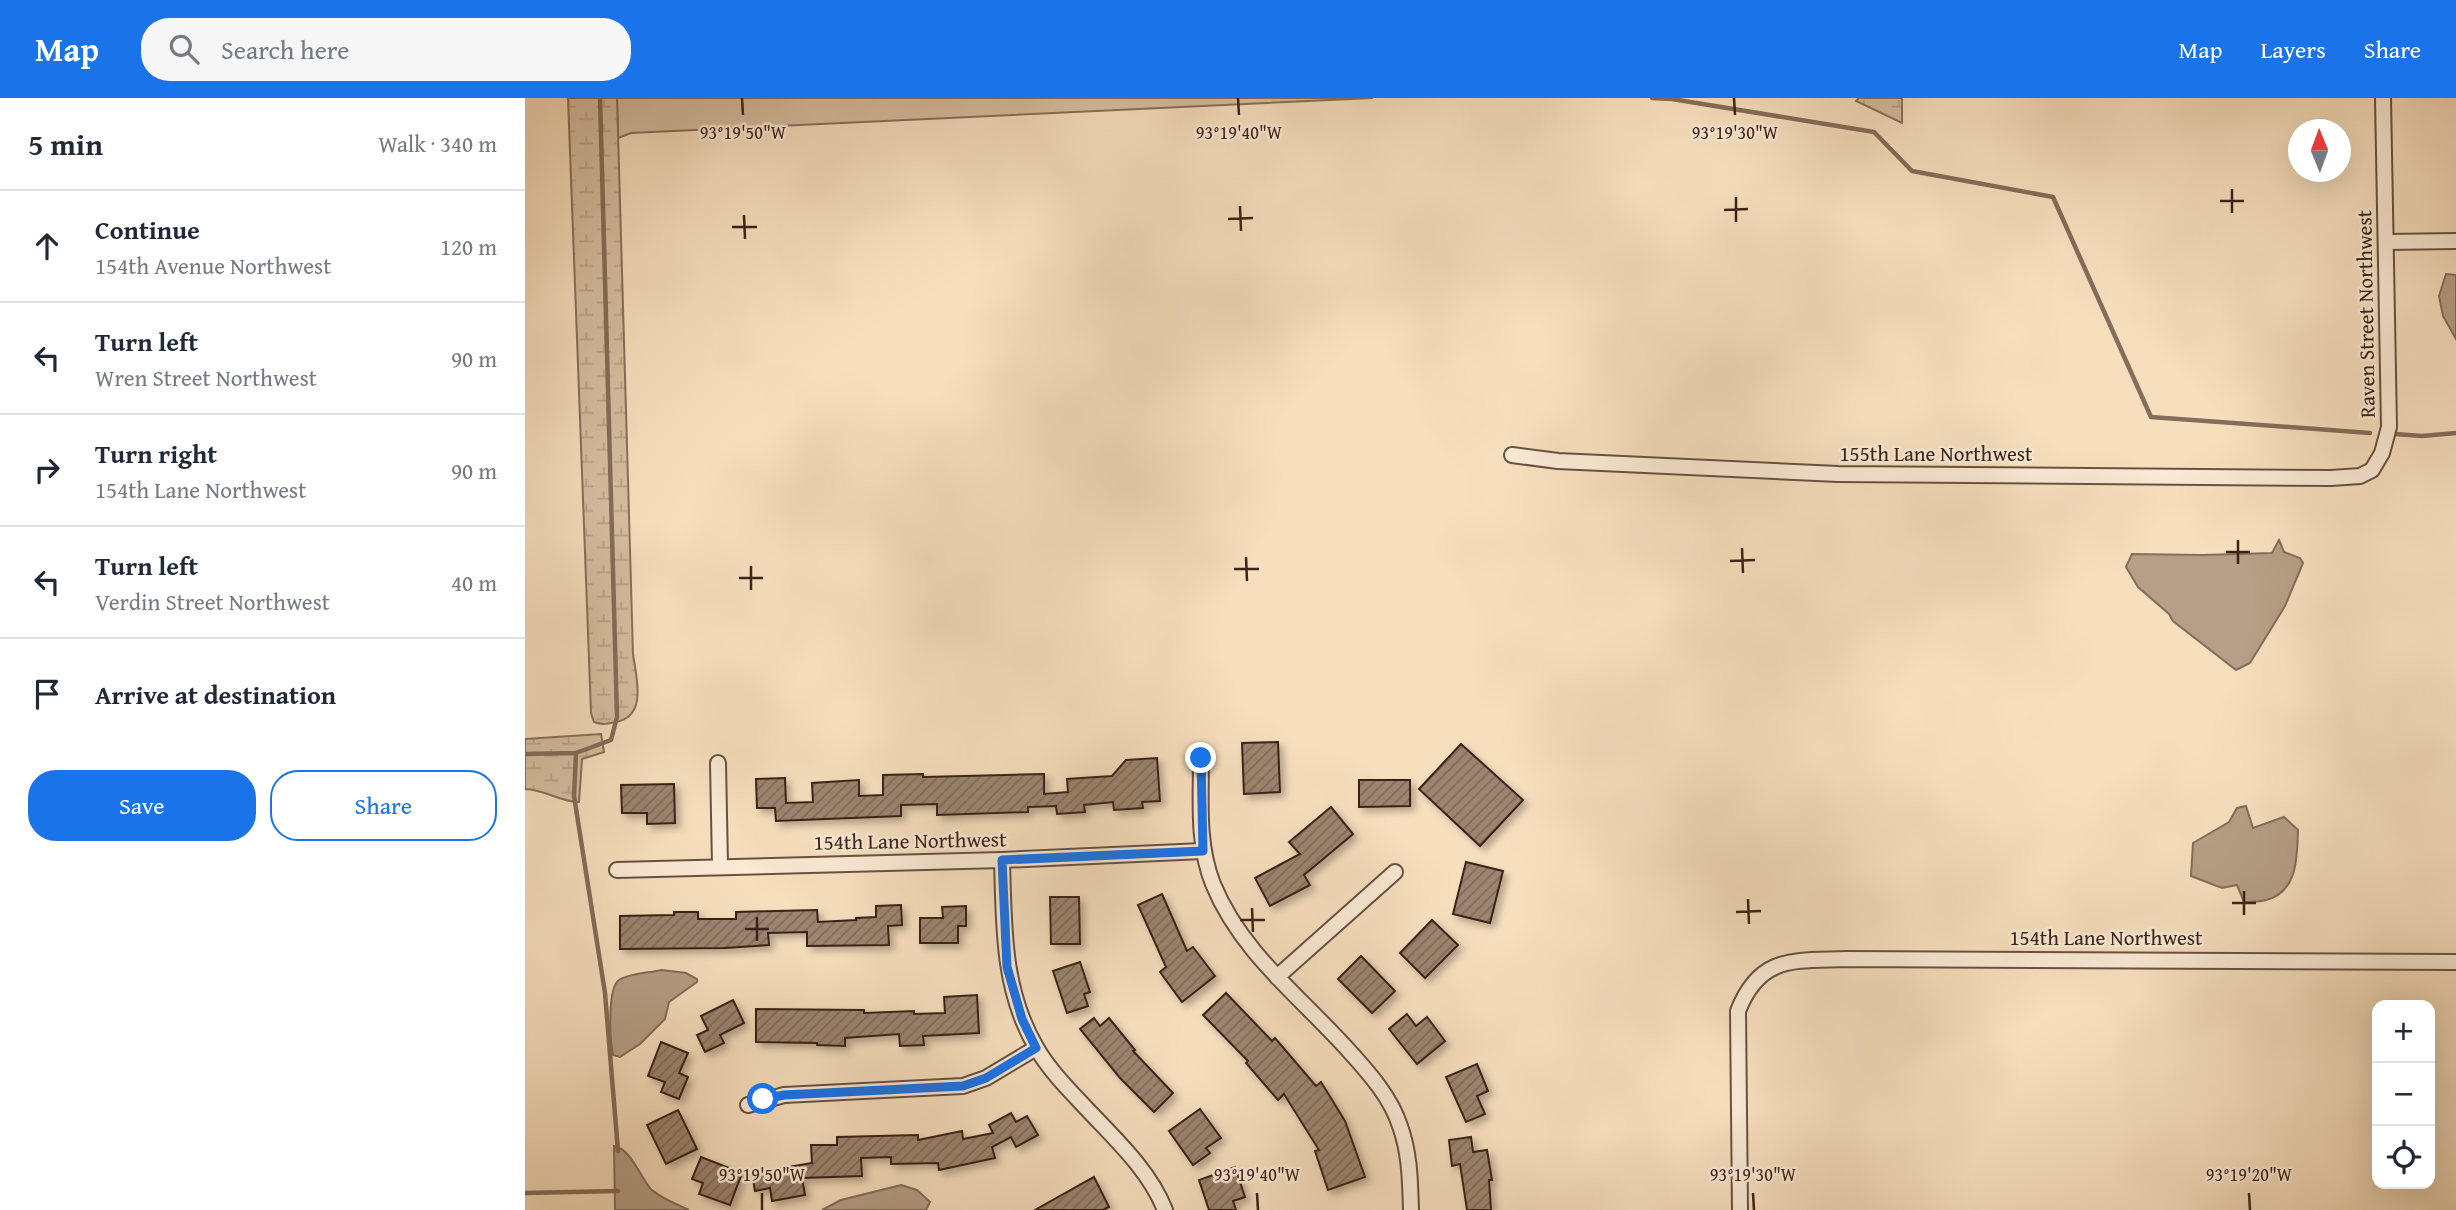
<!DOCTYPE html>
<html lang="en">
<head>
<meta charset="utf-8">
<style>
	body { margin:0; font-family:"Gentium Book Plus",serif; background:#f6f6f7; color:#1f2937 }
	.controls { position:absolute; right:21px; bottom:21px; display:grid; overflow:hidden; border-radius:14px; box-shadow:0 7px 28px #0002 }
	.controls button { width:63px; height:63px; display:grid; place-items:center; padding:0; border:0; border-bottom:2px solid #e0e1e3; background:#fff; color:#1f2937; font:35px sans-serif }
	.compass { position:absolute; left:1763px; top:21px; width:63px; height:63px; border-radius:50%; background:#fff; box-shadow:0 7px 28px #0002; rotate:359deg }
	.stop { position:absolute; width:21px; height:21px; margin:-16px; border:5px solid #1a73e8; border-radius:50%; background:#fff }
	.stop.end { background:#1a73e8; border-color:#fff; box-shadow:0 2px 7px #0008 }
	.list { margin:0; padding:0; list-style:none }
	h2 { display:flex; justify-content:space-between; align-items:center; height:91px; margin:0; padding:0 28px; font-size:30px }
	h2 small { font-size:23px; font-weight:400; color:#747a83 }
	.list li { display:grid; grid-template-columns:46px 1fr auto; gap:21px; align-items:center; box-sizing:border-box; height:112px; padding:0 28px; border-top:2px solid #e0e1e3 }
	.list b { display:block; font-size:26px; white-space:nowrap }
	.list p { margin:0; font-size:23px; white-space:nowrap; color:#747a83 }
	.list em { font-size:23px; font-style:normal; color:#747a83 }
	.actions { display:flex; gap:14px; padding:21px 28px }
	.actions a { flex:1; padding:16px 0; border:2px solid #1a73e8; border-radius:28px; text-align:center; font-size:24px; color:#1a73e8 }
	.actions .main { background:#1a73e8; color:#fff }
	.icon { flex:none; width:38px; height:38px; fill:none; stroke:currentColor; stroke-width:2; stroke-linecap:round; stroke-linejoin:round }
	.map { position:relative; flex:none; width:1931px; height:1112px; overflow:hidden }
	header { display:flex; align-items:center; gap:42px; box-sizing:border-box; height:98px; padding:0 35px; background:#1a73e8; color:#fff }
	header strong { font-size:33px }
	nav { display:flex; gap:38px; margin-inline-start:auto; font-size:24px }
	.search { width:490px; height:63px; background:#f6f6f7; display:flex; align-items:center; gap:18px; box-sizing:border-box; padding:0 24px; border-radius:28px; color:#747a83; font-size:26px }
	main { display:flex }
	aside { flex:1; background:#fff }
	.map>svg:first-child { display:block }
	.grass { fill:#d7bfa2; stroke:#88705e; stroke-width:2 }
	.wetland { fill:url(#wetland-marsh); stroke:#88705e; stroke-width:2 }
	.water { fill:#b69f86; stroke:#846d5a; stroke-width:2 }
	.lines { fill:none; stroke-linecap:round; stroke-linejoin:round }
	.stream { stroke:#846d5a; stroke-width:4.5 }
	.building { fill:url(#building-hatch); stroke:#392219; stroke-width:2; filter:url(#shadow) }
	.street-casing { stroke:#685142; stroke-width:18 }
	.street { stroke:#faead5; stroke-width:14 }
	.route { stroke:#1a73e8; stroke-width:9 }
	.ticks { fill:none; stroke:#392219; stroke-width:2.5 }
	.labels { text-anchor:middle; stroke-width:5; stroke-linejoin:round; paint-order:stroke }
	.street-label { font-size:21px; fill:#392219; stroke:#faead5 }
	.ticks-label { font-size:18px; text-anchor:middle; fill:#392219; stroke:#faead5; stroke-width:5; stroke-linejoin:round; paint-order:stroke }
</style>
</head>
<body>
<header>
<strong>Map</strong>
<div class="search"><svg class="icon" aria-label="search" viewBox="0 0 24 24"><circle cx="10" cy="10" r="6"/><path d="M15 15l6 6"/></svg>Search here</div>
<nav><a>Map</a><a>Layers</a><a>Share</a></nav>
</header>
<main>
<aside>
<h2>5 min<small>Walk · 340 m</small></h2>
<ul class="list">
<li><svg class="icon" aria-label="ahead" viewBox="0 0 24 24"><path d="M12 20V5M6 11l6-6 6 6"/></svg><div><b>Continue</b><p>154th Avenue Northwest</p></div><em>120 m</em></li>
<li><svg class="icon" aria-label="left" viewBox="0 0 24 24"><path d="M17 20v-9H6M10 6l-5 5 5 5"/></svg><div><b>Turn left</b><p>Wren Street Northwest</p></div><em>90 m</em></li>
<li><svg class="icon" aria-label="right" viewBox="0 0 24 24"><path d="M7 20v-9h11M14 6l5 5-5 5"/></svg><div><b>Turn right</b><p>154th Lane Northwest</p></div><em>90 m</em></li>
<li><svg class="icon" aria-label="left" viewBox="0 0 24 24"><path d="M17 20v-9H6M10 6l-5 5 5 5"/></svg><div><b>Turn left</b><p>Verdin Street Northwest</p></div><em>40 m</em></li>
<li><svg class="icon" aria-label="arrive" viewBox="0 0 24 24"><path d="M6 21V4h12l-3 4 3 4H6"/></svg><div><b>Arrive at destination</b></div></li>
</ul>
<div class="actions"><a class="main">Save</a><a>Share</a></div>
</aside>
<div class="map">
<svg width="1931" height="1112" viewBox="0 0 1931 1112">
	<defs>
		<pattern id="wetland-marsh" width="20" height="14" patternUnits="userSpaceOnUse" patternTransform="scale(1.75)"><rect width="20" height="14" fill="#d7bfa2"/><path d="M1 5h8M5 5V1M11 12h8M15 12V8" fill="none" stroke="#b9a48b"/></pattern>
		<pattern id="building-hatch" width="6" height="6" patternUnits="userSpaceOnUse" patternTransform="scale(1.75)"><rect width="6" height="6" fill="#9c846f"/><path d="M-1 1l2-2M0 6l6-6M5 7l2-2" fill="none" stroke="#806c5a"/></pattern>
		<filter id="shadow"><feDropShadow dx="4.5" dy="4.5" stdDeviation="3.5" flood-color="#0004"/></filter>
	</defs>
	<rect width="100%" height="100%" fill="#f7dfbe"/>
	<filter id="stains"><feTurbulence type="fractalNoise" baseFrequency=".00286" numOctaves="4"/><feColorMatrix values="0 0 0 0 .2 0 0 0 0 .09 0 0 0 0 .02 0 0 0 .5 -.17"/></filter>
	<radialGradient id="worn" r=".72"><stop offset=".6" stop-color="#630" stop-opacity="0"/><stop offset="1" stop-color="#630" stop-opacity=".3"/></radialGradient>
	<!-- grass -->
	<path class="grass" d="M 92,0 L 848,0 L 106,35 L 93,40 Z"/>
	<!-- wetland -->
	<g class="wetland">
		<path d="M 43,0 L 92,0 L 108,556 C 111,579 123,618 91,624 C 82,626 77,627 69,624 L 66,615 Z"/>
		<path d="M 1334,0 L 1377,0 L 1377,25 L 1331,3 Z"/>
		<path d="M 76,636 L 79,654 L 57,661 L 54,704 C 34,704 22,692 0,691 L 0,641 Z"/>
	</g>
	<!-- water -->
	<g class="water">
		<path d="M 1921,176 L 1931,177 L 1931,241 L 1918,218 L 1914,198 Z"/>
		<path d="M 1754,442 L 1759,454 L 1775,460 L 1778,465 L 1760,508 L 1725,565 L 1711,572 L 1648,523 L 1644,516 L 1613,489 L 1601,469 L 1607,456 L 1678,457 L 1747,455 Z"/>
		<path d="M 1721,708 L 1728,730 L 1759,719 L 1773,732 C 1772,759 1773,794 1741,802 C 1734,804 1726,804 1719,804 L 1712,787 L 1697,790 L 1666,778 L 1668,745 L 1704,724 L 1712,710 Z"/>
		<path d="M 137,872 L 161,875 L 172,881 L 172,884 L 144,904 L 140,921 L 115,946 L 95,959 L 88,957 C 85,943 82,890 94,882 C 105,875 124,875 137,872 Z"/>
		<path d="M 89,1048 C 107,1052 114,1077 125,1090 C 134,1100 152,1106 164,1112 L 90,1112 Z"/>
		<path d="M 376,1087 L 392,1092 L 405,1104 L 401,1112 L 297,1112 L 316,1102 Z"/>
	</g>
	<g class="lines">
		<!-- stream -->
		<g class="stream">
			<path d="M 1127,0 L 1147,1 L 1349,34 L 1387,73 L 1528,99 L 1626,319 L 1845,335"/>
			<path d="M 1870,336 L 1897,338 L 1931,335"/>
			<path d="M 51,655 L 49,698 L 80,895 L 93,1053"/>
			<path d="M 0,656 L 51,655 L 86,642 L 92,619 L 75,0"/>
			<path d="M 0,1095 L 93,1093"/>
		</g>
	</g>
	<!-- building -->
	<g class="building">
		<path d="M 753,644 L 755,694 L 719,696 L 717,645 Z"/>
		<path d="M 936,646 L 998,702 L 955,748 L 894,691 Z"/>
		<path d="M 632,660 L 635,703 L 617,704 L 618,710 L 589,712 L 588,704 L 559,707 L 560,714 L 532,716 L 531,708 L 503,709 L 503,714 L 412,717 L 412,706 L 376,707 L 376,718 L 251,723 L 250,710 L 232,710 L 231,681 L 260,680 L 261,705 L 288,704 L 287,685 L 334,682 L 334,698 L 358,697 L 358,677 L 398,676 L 398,679 L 519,676 L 519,696 L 543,694 L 542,681 L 587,678 L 601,662 Z"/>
		<path d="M 834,682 L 885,682 L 885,708 L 834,709 Z"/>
		<path d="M 149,686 L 150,725 L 122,726 L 122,715 L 97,715 L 96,687 Z"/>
		<path d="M 806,709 L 828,736 L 779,777 L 785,787 L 745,808 L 730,780 L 775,756 L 764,744 Z"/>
		<path d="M 941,764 L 978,773 L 965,825 L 928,816 Z"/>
		<path d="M 637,796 L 662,853 L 668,849 L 690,878 L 657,904 L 635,874 L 641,869 L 613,807 Z"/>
		<path d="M 525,799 L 554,799 L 555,846 L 526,846 Z"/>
		<path d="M 376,807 L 377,827 L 363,828 L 364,847 L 282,848 L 282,834 L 243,835 L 244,847 L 200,850 L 95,851 L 95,818 L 149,817 L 149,814 L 173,814 L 173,821 L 211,821 L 211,814 L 292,812 L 293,824 L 331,822 L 331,820 L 351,819 L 351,808 Z"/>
		<path d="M 441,808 L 441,828 L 433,828 L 433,845 L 395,845 L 395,820 L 418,820 L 417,809 Z"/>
		<path d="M 907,822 L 933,847 L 900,880 L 875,855 Z"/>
		<path d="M 836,858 L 870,893 L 847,915 L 813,881 Z"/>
		<path d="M 555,864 L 565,894 L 559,896 L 563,908 L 542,915 L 528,873 Z"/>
		<path d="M 701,895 L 747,943 L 750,940 L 791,988 L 796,984 L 820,1023 L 840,1079 L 803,1092 L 790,1053 L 794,1052 L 759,996 L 753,1002 L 721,965 L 723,963 L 678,917 Z"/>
		<path d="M 452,897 L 454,935 L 398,938 L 399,947 L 375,948 L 374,936 L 320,940 L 320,948 L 292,947 L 292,945 L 231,944 L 231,911 L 339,912 L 339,915 L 389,913 L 389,916 L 420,915 L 419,899 Z"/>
		<path d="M 208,902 L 219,925 L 195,937 L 199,945 L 180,954 L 172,937 L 183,932 L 176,918 Z"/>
		<path d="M 882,916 L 891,928 L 902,919 L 920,943 L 892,966 L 864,931 Z"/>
		<path d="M 569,920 L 575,928 L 584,920 L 610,952 L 608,953 L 648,995 L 629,1014 L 595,980 L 555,931 Z"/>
		<path d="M 136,944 L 163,955 L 154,975 L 163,979 L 154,1001 L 136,994 L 140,984 L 123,978 Z"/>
		<path d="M 952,966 L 963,993 L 952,998 L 960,1016 L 941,1024 L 921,979 Z"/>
		<path d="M 675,1011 L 696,1040 L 681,1050 L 685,1055 L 668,1067 L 644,1033 Z"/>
		<path d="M 153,1012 L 172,1051 L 141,1066 L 122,1027 Z"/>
		<path d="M 486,1015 L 491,1024 L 502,1018 L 513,1037 L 491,1049 L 486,1039 L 467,1049 L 470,1060 L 414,1072 L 413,1065 L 366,1066 L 366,1059 L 336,1060 L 337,1078 L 277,1080 L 280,1097 L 247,1103 L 245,1090 L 230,1093 L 227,1075 L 287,1065 L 286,1047 L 312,1047 L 312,1039 L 393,1037 L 393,1042 L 437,1033 L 438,1041 L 468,1035 L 464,1027 Z"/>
		<path d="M 946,1039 L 948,1054 L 962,1052 L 967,1082 L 964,1082 L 966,1112 L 942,1112 L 935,1066 L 927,1068 L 924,1042 Z"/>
		<path d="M 176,1059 L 217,1075 L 205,1107 L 174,1096 L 178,1085 L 167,1081 Z"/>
		<path d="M 710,1069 L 720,1099 L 708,1103 L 711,1112 L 684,1112 L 674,1082 Z"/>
		<path d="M 569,1079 L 584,1109 L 578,1112 L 510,1112 Z"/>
	</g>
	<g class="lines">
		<defs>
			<g id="street">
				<path d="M 1861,144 L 1931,143"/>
				<path d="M 987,357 L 1033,363 L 1313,376 L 1806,380 L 1835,378 L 1847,372 L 1857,355 L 1864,329 L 1858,0"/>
				<path d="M 676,660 C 676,702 672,746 688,786 C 716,855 777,900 825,954 C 845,976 866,1000 875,1028 C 885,1056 885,1083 886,1112"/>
				<path d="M 193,665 L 195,768"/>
				<path d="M 477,762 C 479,827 477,891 511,949 C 524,972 544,992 562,1011 C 591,1042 624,1072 640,1112"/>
				<path d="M 92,772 L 477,762 L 678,753"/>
				<path d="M 752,879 L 870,774"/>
				<path d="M 223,1007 L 259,997 L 438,988 L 461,980 L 511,950"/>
				<path d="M 1215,1112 L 1213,913 C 1235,857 1269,863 1321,861 L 1931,864"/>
			</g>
		</defs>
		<!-- street casing -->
		<use href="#street" class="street-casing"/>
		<!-- street -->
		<use href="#street" class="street"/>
	</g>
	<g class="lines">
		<!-- route -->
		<path class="route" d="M 238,1001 L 259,997 L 438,988 L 461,980 L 511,950 L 497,921 L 482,869 L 477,762 L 678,753 L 676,660"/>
	</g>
	<!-- ticks -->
	<path class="ticks" d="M 217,0 L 218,17M 713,0 L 714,17M 1209,0 L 1210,17M 1707,91 L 1707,115M 1211,99 L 1211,124M 1695,103 L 1719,103M 715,108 L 716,133M 1199,112 L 1223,111M 219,117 L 220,141M 703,121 L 728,120M 207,129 L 232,129M 1713,442 L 1713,466M 1217,450 L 1218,475M 1701,454 L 1725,454M 721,459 L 722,483M 1205,463 L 1230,462M 226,468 L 226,492M 709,471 L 734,471M 214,480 L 238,480M 1719,793 L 1719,817M 1223,801 L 1224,826M 1707,805 L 1731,805M 727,810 L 728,834M 1211,814 L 1236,813M 232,819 L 232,843M 715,822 L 740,822M 220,831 L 244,831M 237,1095 L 237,1112M 732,1095 L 733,1112M 1228,1095 L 1229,1112M 1724,1095 L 1725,1112"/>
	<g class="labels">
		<!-- street labels -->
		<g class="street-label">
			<text transform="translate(1841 216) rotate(-91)" y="7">Raven Street Northwest</text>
			<text x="1411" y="363">155th Lane Northwest</text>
			<text transform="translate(385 743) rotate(-1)" y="7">154th Lane Northwest</text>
			<text x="1581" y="847">154th Lane Northwest</text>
		</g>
	</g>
	<g class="ticks-label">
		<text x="218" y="41">93°19'50"W</text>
		<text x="714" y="41">93°19'40"W</text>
		<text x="1210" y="41">93°19'30"W</text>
		<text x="237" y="1083">93°19'50"W</text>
		<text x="732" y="1083">93°19'40"W</text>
		<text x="1228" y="1083">93°19'30"W</text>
		<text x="1724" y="1083">93°19'20"W</text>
	</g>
	<rect width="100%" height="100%" filter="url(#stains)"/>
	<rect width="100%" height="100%" fill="url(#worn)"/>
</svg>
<div class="controls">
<button>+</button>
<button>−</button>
<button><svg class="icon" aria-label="locate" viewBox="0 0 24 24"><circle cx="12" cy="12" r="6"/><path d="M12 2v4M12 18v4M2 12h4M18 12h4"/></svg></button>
</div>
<svg class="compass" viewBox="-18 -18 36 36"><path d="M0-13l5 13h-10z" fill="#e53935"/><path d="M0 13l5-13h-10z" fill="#747a83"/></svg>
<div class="stop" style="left:238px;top:1001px"></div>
<div class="stop end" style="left:676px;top:660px"></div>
</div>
</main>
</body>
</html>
